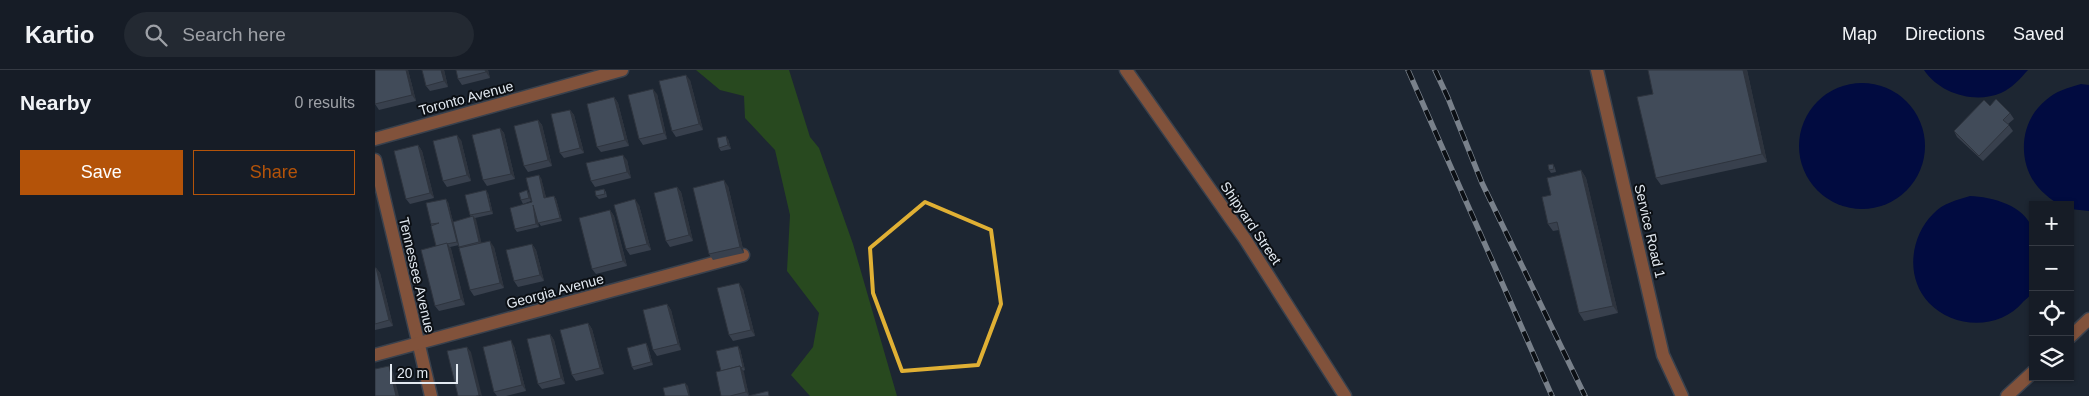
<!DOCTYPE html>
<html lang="en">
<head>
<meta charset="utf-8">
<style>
	body { margin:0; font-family:Helvetica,sans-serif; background:#232932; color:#f1f3f6 }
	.controls { position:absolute; right:15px; bottom:15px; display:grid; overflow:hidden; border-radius:0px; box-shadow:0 1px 4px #0004 }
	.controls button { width:45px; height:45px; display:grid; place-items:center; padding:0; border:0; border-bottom:1px solid #353a43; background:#161c26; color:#f1f3f6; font:25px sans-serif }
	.scale { position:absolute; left:15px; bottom:12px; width:68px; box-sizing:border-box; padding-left:5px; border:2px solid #e2e9f1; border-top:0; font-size:14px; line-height:18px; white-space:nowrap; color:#e2e9f1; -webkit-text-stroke:4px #0b0f14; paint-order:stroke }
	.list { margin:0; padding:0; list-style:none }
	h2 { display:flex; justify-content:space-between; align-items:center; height:65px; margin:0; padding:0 20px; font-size:21px }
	h2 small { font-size:16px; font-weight:400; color:#9ea1a7 }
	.actions { display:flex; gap:10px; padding:15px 20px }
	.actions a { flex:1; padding:11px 0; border:1px solid #b45309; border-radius:0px; text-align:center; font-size:18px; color:#b45309 }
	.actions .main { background:#b45309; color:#fff }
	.icon { flex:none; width:28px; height:28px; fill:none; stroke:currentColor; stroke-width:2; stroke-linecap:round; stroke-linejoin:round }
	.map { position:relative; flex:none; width:1714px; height:326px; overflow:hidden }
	header { display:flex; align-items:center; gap:30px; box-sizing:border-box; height:70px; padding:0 25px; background:#161c26; border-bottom:1px solid #353a43 }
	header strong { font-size:24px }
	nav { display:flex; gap:28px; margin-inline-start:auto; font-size:18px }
	.search { width:350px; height:45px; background:#232932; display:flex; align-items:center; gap:12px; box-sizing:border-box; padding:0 18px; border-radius:28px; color:#9ea1a7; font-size:19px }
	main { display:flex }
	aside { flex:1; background:#161c26 }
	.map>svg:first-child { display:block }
	.green { fill:#28491f }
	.water { fill:#010b40 }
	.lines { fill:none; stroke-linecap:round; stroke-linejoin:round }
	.minor-casing { stroke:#39414d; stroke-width:15 }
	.minor { stroke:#81523b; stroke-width:12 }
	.rail-casing { stroke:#79818b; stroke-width:5.5 }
	.rail { stroke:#0b0f14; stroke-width:4; stroke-dasharray:11; stroke-linecap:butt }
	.wall { fill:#38404d }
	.shaded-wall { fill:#2e343e }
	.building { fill:#414b59; stroke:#2e343e }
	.marked { fill:none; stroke:#e0b034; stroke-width:4; stroke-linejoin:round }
	.labels { text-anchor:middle; stroke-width:4; stroke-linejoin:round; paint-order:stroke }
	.street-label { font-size:14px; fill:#e2e9f1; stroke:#0b0f14 }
</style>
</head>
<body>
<header>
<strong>Kartio</strong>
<div class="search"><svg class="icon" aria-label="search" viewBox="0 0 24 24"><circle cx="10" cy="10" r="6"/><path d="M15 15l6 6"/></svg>Search here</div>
<nav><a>Map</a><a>Directions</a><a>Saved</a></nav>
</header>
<main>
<aside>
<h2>Nearby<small>0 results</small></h2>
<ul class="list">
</ul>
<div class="actions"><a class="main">Save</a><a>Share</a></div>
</aside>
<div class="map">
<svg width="1714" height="326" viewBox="0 0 1714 326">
	<rect width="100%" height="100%" fill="#1d2632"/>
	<!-- green -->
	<path class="green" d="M 321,0 L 414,0 L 435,67 L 444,78 L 478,174 L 522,326 L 435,326 L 416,305 L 438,277 L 444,243 L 412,201 L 415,145 L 400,80 L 370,48 L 369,26 L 345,20 Z"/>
	<!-- water -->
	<g class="water">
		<path d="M 1549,0 L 1653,0 C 1645,9 1637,18 1626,23 C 1600,34 1565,24 1549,0 Z"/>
		<circle cx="1487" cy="76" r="63"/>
		<path d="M 1706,14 L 1714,15 L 1714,141 L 1695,139 L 1695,135 C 1684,135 1679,132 1671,125 C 1642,102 1641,54 1671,30 C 1681,21 1692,18 1706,14 Z"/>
		<path d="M 1595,126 C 1617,127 1650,135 1658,160 C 1660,168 1658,181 1658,190 C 1658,199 1660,212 1658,220 C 1657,225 1651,229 1648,232 C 1624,260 1579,259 1554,233 C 1530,208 1535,167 1558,144 C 1568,133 1582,130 1595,126 Z"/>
	</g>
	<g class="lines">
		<defs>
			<g id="minor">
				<path d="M 751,0 L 870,169 L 970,326"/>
				<path d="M 1222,0 L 1288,285 L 1307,326"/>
				<path d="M 0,69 L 247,0"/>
				<path d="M 0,90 L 56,326"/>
				<path d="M 1695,267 L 1714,249"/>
				<path d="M 0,285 L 368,185"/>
				<path d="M 1632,326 L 1658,302"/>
			</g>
		</defs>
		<!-- minor casing -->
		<use href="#minor" class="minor-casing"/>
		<!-- minor -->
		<use href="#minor" class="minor"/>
		<defs>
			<g id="rail">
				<path d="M 1033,0 L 1177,326"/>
				<path d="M 1060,0 L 1073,28 L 1107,113 L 1210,326"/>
			</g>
		</defs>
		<!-- rail casing -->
		<use href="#rail" class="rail-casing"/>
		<!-- rail -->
		<use href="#rail" class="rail"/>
	</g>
	<!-- wall -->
	<g class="wall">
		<path d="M 0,0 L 33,0 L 41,31 L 4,40 L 0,34 Z"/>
		<path d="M 69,0 L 73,17 L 55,21 L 51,16 Z"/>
		<path d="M 113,0 L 115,8 L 87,15 L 83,9 Z"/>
		<path d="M 1273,0 L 1372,0 L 1392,92 L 1286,115 L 1281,108 L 1278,24 Z"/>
		<path d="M 315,10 L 328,60 L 301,67 L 297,61 Z"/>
		<path d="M 282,24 L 292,69 L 268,75 L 264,69 Z"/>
		<path d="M 239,27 L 243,33 L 254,76 L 226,82 L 222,77 Z"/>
		<path d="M 1615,36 L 1635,43 L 1639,49 L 1633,54 L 1638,61 L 1608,91 L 1582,67 L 1579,61 Z"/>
		<path d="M 195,40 L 199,45 L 209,83 L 189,88 L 185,83 Z"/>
		<path d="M 163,50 L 167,55 L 177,96 L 153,102 L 149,96 Z"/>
		<path d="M 125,58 L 129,63 L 140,109 L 112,116 L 108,110 Z"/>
		<path d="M 353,69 L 356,79 L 346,81 L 344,78 Z"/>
		<path d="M 86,70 L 96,111 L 72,117 L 68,111 Z"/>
		<path d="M 43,75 L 47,81 L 59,128 L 35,134 L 31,129 Z"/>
		<path d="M 252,90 L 256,108 L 220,117 L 216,111 Z"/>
		<path d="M 1178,94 L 1180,98 L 1181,102 L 1176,103 L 1174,100 Z"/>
		<path d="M 1206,100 L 1211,108 L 1243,243 L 1209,251 L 1204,243 L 1184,160 L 1178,161 L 1173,154 L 1176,125 Z"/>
		<path d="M 166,108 L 171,128 L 179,126 L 181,129 L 187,151 L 166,156 L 162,150 L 164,157 L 142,162 L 140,159 L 157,132 Z"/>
		<path d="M 353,116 L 369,183 L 338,190 L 334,184 Z"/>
		<path d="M 302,117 L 306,122 L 318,171 L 295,177 L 291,171 Z"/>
		<path d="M 229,119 L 231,122 L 232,127 L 224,129 L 221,126 Z"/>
		<path d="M 113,123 L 118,144 L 100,148 L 106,173 L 119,177 L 129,218 L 99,226 L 95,220 L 84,175 L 75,177 L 76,179 L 90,235 L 64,241 L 60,236 L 61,176 L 56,154 L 73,132 L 78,152 L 96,147 L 95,145 Z"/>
		<path d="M 154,123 L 156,131 L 148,134 L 146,130 Z"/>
		<path d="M 264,135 L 276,180 L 255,185 L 251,179 Z"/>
		<path d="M 235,140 L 239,146 L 252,196 L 221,204 L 217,199 Z"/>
		<path d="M 157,174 L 161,180 L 169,211 L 143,217 L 139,211 Z"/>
		<path d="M 0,198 L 1,198 L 5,203 L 18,256 L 0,260 Z"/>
		<path d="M 368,219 L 380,266 L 358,271 L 354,265 Z"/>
		<path d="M 292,234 L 296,240 L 306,280 L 282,286 L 278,280 Z"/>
		<path d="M 213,253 L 217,259 L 229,304 L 201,311 L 197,305 Z"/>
		<path d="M 175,264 L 179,270 L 190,314 L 167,319 L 163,314 Z"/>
		<path d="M 271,273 L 273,277 L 278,295 L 259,300 L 257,297 Z"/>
		<path d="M 139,276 L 151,321 L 131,326 L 122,326 L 119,322 Z"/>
		<path d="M 365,279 L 370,300 L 368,301 L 374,326 L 396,326 L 346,326 L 346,301 Z"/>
	</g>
	<!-- shaded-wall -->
	<g class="shaded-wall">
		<path d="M 31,0 L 33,0 L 41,31 L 37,25 Z"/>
		<path d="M 66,0 L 69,0 L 73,17 L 69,11 Z"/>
		<path d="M 110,0 L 113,0 L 115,8 L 111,2 Z"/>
		<path d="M 1368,0 L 1372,0 L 1392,92 L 1387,84 Z"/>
		<path d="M 311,5 L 315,10 L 328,60 L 324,54 Z"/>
		<path d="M 278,19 L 282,24 L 292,69 L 289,63 Z"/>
		<path d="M 239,27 L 243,33 L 254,76 L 250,70 Z"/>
		<path d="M 195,40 L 199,45 L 209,83 L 205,78 Z"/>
		<path d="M 163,50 L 167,55 L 177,96 L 173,90 Z"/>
		<path d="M 125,58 L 129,63 L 140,109 L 136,104 Z"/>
		<path d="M 82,65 L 86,70 L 96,111 L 92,105 Z"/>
		<path d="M 351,66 L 353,69 L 356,79 L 353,75 Z"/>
		<path d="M 43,75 L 47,81 L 59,128 L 55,123 Z"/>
		<path d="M 248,85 L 252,90 L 256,108 L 252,102 Z"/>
		<path d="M 1206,100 L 1211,108 L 1243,243 L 1238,236 Z"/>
		<path d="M 164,105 L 166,108 L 172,131 L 169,128 Z"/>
		<path d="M 349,110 L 353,116 L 369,183 L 365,177 Z"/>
		<path d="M 302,117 L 306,122 L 318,171 L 314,165 Z"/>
		<path d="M 111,120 L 113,123 L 118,144 L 116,141 Z"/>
		<path d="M 152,120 L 154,123 L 156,131 L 154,128 Z"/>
		<path d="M 179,126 L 181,129 L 187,151 L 185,148 Z"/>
		<path d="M 71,129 L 73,132 L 84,175 L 82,172 Z"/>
		<path d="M 260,129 L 264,135 L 276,180 L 272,174 Z"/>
		<path d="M 158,135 L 160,138 L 164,157 L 161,154 Z"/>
		<path d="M 235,140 L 239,146 L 252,196 L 248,191 Z"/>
		<path d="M 98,146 L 101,149 L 107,175 L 104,172 Z"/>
		<path d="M 115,171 L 119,177 L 129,218 L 125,213 Z"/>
		<path d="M 72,173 L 76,179 L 90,235 L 86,229 Z"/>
		<path d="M 157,174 L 161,180 L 169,211 L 165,205 Z"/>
		<path d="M 1,198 L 5,203 L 18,256 L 14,250 Z"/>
		<path d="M 364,213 L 368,219 L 380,266 L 376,260 Z"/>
		<path d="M 292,234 L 296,240 L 306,280 L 303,274 Z"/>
		<path d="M 213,253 L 217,259 L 229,304 L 225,298 Z"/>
		<path d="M 175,264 L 179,270 L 190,314 L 186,308 Z"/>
		<path d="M 136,270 L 139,276 L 151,321 L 147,315 Z"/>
		<path d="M 271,273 L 273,277 L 278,295 L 276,292 Z"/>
		<path d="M 363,276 L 365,279 L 370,300 L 368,297 Z"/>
		<path d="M 92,277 L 96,282 L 107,326 L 104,325 Z"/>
		<path d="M 14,296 L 18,302 L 24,326 L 21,326 Z"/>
		<path d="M 365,296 L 369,302 L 374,326 L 371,322 Z"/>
		<path d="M 310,313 L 313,316 L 315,326 L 314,326 Z"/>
	</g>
	<!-- building -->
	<g class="building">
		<path d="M 0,0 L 31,0 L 37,25 L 0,34 Z"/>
		<path d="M 47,0 L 66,0 L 69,11 L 51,16 Z"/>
		<path d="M 81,0 L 110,0 L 111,2 L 83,9 Z"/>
		<path d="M 1273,0 L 1368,0 L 1387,84 L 1281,108 L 1262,27 L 1278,24 Z"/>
		<path d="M 311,5 L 324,54 L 297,61 L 284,11 Z"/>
		<path d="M 278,19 L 289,63 L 264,69 L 253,25 Z"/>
		<path d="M 239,27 L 250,70 L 222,77 L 212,34 Z"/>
		<path d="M 1621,29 L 1635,43 L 1628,50 L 1634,55 L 1604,86 L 1579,61 L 1609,30 L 1615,36 Z"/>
		<path d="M 195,40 L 205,78 L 185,83 L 176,44 Z"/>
		<path d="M 163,50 L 173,90 L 149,96 L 139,56 Z"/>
		<path d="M 125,58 L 136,104 L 108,110 L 97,65 Z"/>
		<path d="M 82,65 L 92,105 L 68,111 L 58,71 Z"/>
		<path d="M 351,66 L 353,75 L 344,78 L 342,68 Z"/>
		<path d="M 43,75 L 55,123 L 31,129 L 19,81 Z"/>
		<path d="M 248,85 L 252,102 L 216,111 L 211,93 Z"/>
		<path d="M 1178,94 L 1179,99 L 1174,100 L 1173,95 Z"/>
		<path d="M 1206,100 L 1238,236 L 1204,243 L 1182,152 L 1173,154 L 1167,127 L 1176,125 L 1172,108 Z"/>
		<path d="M 164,105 L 169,128 L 179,126 L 185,148 L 163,153 L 158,135 L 161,154 L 140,159 L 135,138 L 157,132 L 151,108 Z"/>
		<path d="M 349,110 L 365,177 L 334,184 L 318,118 Z"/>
		<path d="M 302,117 L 314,165 L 291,171 L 279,123 Z"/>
		<path d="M 229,119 L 230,124 L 221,126 L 220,121 Z"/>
		<path d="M 111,120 L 116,141 L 95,145 L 90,125 Z"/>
		<path d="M 152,120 L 154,128 L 146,130 L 144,123 Z"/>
		<path d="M 71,129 L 82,172 L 61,176 L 56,156 L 64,153 L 56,154 L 51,133 Z"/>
		<path d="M 260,129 L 272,174 L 251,179 L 239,135 Z"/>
		<path d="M 235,140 L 248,191 L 217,199 L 204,148 Z"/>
		<path d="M 98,146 L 104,172 L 84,177 L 78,152 Z"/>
		<path d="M 115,171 L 125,213 L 95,220 L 84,178 Z"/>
		<path d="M 72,173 L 86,229 L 60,236 L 46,180 Z"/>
		<path d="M 157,174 L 165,205 L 139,211 L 131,180 Z"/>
		<path d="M 0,198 L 1,198 L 14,250 L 0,254 Z"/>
		<path d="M 364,213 L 376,260 L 354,265 L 342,218 Z"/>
		<path d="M 292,234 L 303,274 L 278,280 L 268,240 Z"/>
		<path d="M 213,253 L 225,298 L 197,305 L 185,260 Z"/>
		<path d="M 175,264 L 186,308 L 163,314 L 152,269 Z"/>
		<path d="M 136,270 L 147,315 L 119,322 L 108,277 Z"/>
		<path d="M 271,273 L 276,292 L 257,297 L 252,278 Z"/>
		<path d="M 363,276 L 368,297 L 365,298 L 365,296 L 346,301 L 341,281 Z"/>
		<path d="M 92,277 L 104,325 L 101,326 L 83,326 L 72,281 Z"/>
		<path d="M 14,296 L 21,326 L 0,326 L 0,299 Z"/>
		<path d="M 365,296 L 371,322 L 355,326 L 346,326 L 341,302 Z"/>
		<path d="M 310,313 L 314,326 L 290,326 L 288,318 Z"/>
		<path d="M 393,321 L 394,326 L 373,326 Z"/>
	</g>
	<!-- marked area -->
	<path class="marked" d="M 550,132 L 616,160 L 626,234 L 603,295 L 527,301 L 498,223 L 495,178 Z"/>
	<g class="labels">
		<!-- street labels -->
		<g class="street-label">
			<text transform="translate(91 28) rotate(-15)" y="5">Toronto Avenue</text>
			<text transform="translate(876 153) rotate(56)" y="5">Shipyard Street</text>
			<text transform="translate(1275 161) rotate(77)" y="5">Service Road 1</text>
			<text transform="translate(42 205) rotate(77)" y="5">Tennessee Avenue</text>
			<text transform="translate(180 221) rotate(-15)" y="5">Georgia Avenue</text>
		</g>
	</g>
</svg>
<div class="controls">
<button>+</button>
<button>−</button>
<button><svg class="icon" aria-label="locate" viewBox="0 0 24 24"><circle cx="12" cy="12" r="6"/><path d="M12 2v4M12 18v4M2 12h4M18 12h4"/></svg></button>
<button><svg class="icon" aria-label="layers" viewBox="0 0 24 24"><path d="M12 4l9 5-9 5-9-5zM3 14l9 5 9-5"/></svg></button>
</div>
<div class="scale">20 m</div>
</div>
</main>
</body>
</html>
